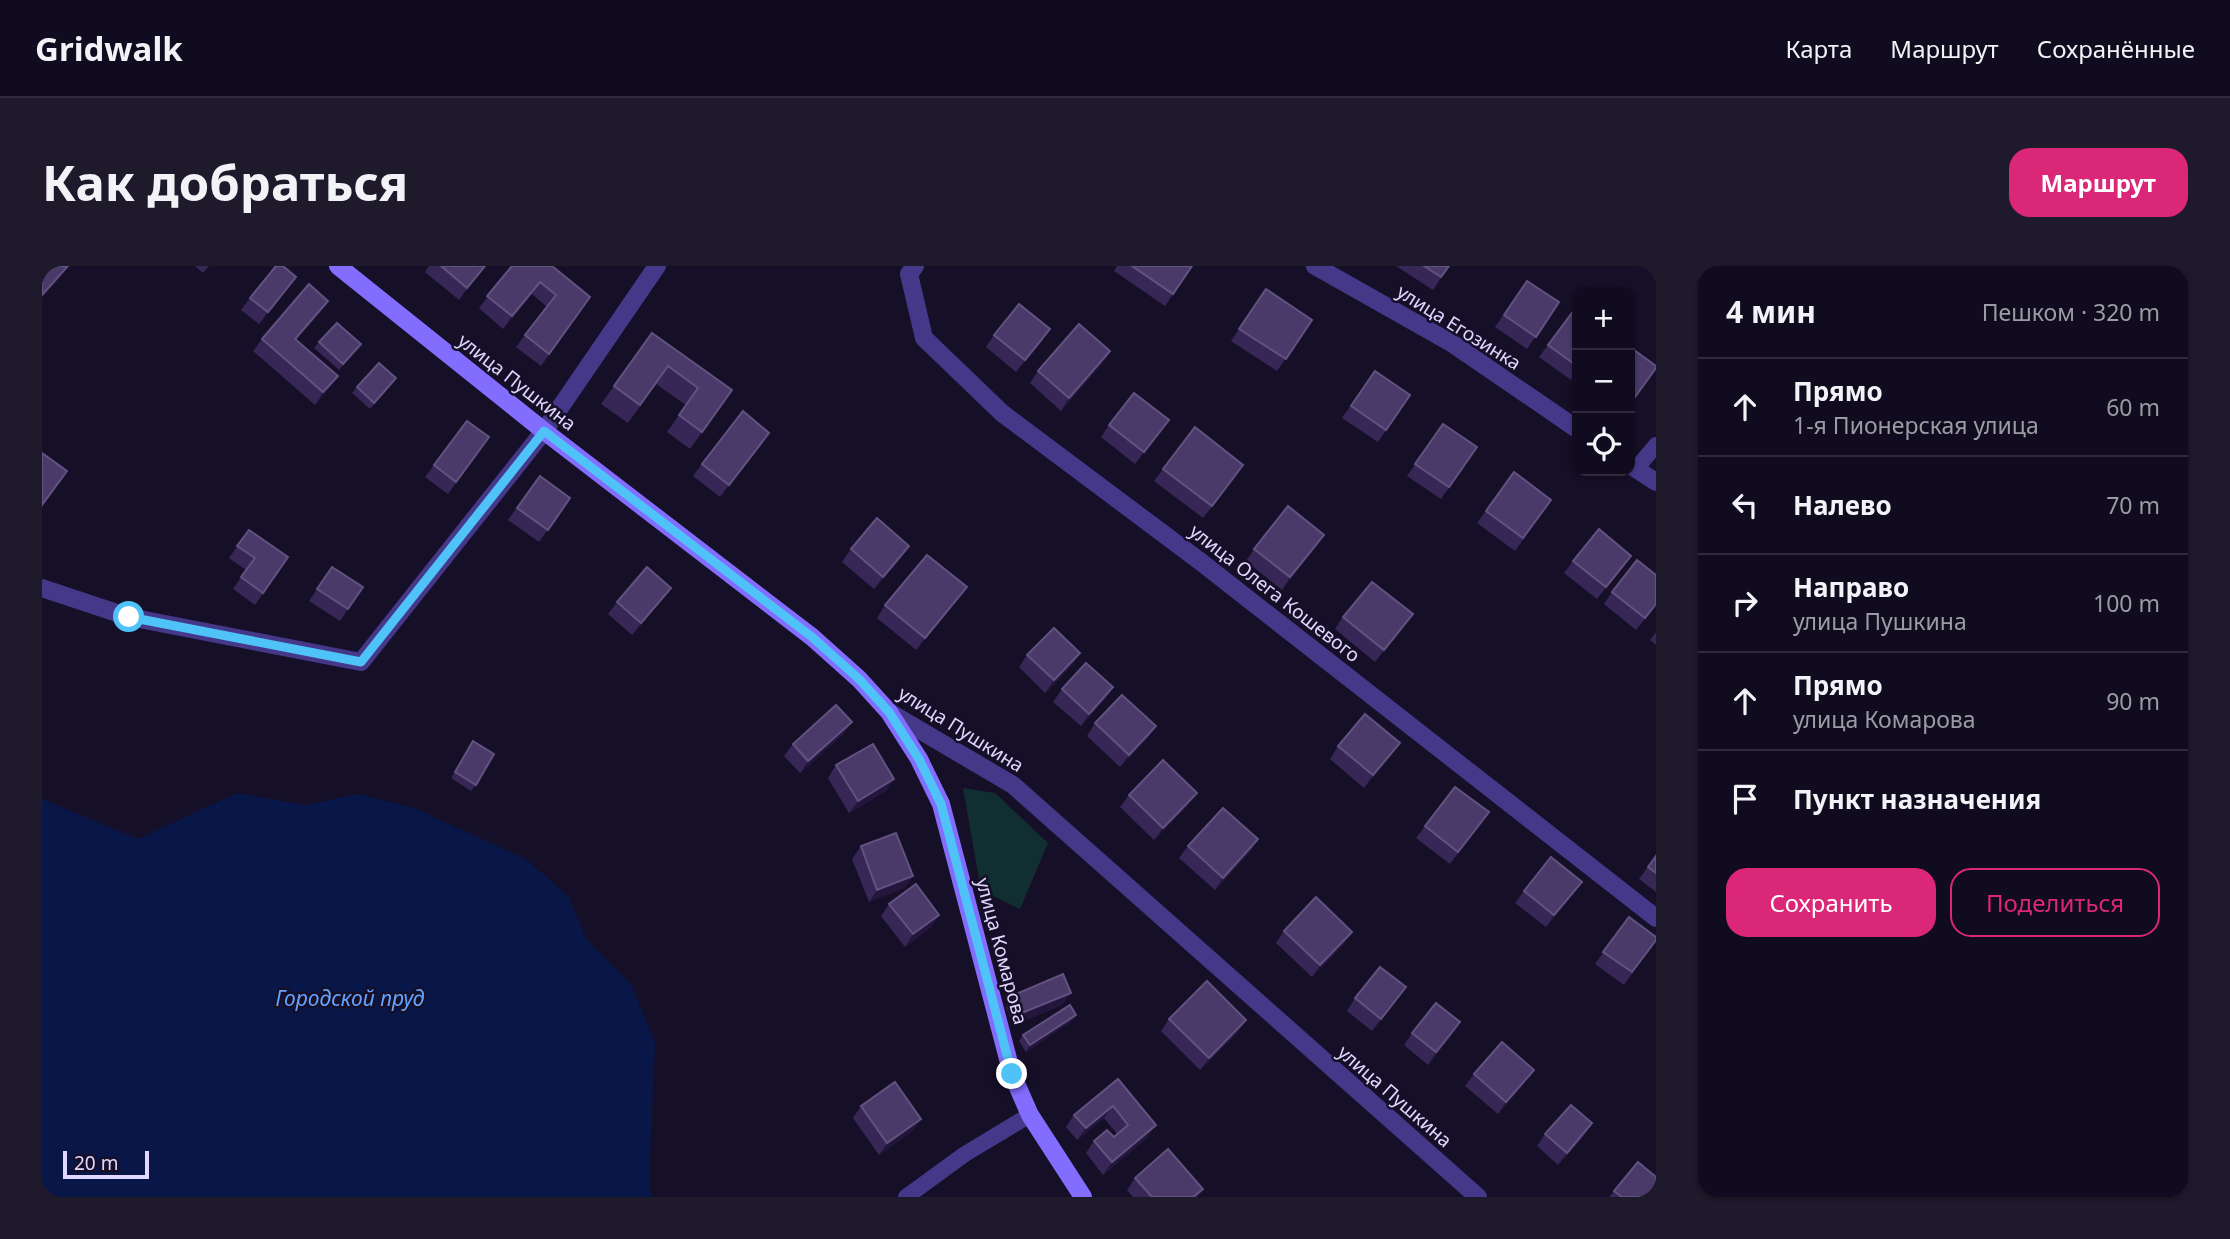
<!DOCTYPE html>
<html lang="ru">
<head>
<meta charset="utf-8">
<style>
	body { margin:0; font-family:"Noto Sans",sans-serif; background:#1e192b; color:#f1f3f6 }
	.controls { position:absolute; right:21px; top:21px; display:grid; overflow:hidden; border-radius:14px; box-shadow:0 2px 5px #0004 }
	.controls button { width:63px; height:63px; display:grid; place-items:center; padding:0; border:0; border-bottom:2px solid #302b3c; background:#100b1e; color:#f1f3f6; font:35px sans-serif }
	.scale { position:absolute; left:21px; bottom:18px; width:86px; box-sizing:border-box; padding-left:7px; border:4px solid #e0d6ff; border-top:0; font-size:19px; line-height:24px; white-space:nowrap; color:#e0d6ff; -webkit-text-stroke:5px #160f28; paint-order:stroke }
	.stop { position:absolute; width:21px; height:21px; margin:-16px; border:5px solid #4fc3f7; border-radius:50%; background:#fff }
	.stop.end { background:#4fc3f7; border-color:#fff; box-shadow:0 2px 7px #0008 }
	.list { margin:0; padding:0; list-style:none }
	h2 { display:flex; justify-content:space-between; align-items:center; height:91px; margin:0; padding:0 28px; font-size:30px }
	h2 small { font-size:23px; font-weight:400; color:#9c9ba4 }
	.list li { display:grid; grid-template-columns:46px 1fr auto; gap:21px; align-items:center; box-sizing:border-box; height:98px; padding:0 28px; border-top:2px solid #302b3c }
	.list b { display:block; font-size:26px; white-space:nowrap }
	.list p { margin:0; font-size:23px; white-space:nowrap; color:#9c9ba4 }
	.list em { font-size:23px; font-style:normal; color:#9c9ba4 }
	.actions { display:flex; gap:14px; padding:21px 28px }
	.actions a { flex:1; padding:16px 0; border:2px solid #db2777; border-radius:21px; text-align:center; font-size:24px; color:#db2777 }
	.actions .main { background:#db2777; color:#fff }
	.icon { flex:none; width:38px; height:38px; fill:none; stroke:currentColor; stroke-width:2; stroke-linecap:round; stroke-linejoin:round }
	.map { position:relative; flex:none; width:1614px; height:931px; overflow:hidden; border-radius:21px }
	header { display:flex; align-items:center; gap:42px; box-sizing:border-box; height:98px; padding:0 35px; background:#100b1e; border-bottom:2px solid #302b3c }
	header strong { font-size:33px }
	nav { display:flex; gap:38px; margin-inline-start:auto; font-size:24px }
	.intro { display:flex; align-items:center; justify-content:space-between; box-sizing:border-box; height:168px; padding:0 42px }
	h1 { margin:0; font-size:49px }
	.button { padding:18px 32px; border-radius:21px; background:#db2777; color:#fff; font-size:24px; font-weight:700 }
	main { display:flex; gap:42px; padding:0 42px }
	aside { flex:1; background:#100b1e; border-radius:21px; box-shadow:0 2px 5px #0004 }
	.map>svg:first-child { display:block }
	.green { fill:#112f32 }
	.water { fill:#081748 }
	.lines { fill:none; stroke-linecap:round; stroke-linejoin:round }
	.lane { stroke:#453889; stroke-width:16 }
	.street { stroke:#453889; stroke-width:18 }
	.secondary { stroke:#836dff; stroke-width:18 }
	.wall { fill:#372757 }
	.shaded-wall { fill:#22163c }
	.building { fill:#493a69; stroke:#615280; stroke-width:2 }
	.route { stroke:#4fc3f7; stroke-width:9 }
	.labels { text-anchor:middle; stroke-width:5; stroke-linejoin:round; paint-order:stroke }
	.street-label { font-size:19px; fill:#e0d6ff; stroke:#160f28 }
	.water-label { font-size:21px; font-style:italic; fill:#64a3ff; stroke:#160f28 }
</style>
</head>
<body>
<header>
<strong>Gridwalk</strong>
<nav><a>Карта</a><a>Маршрут</a><a>Сохранённые</a></nav>
</header>
<div class="intro"><h1>Как добраться</h1><a class="button">Маршрут</a></div>
<main>
<div class="map">
<svg width="1614" height="931" viewBox="0 0 1614 931">
	<rect width="100%" height="100%" fill="#160f28"/>
	<!-- green -->
	<path class="green" d="M 921,522 L 953,527 L 1006,577 L 978,643 L 939,624 Z"/>
	<!-- water -->
	<path class="water" d="M 195,527 L 263,539 L 316,528 L 372,542 L 484,593 L 527,631 L 544,673 L 589,718 L 613,777 L 607,916 L 610,931 L 0,931 L 0,533 L 96,573 Z"/>
	<g class="lines">
		<!-- lane -->
		<g class="lane">
			<path d="M 1594,203 L 1614,179"/>
			<path d="M 864,931 L 923,888 L 988,849"/>
		</g>
		<!-- street -->
		<g class="street">
			<path d="M 873,0 L 867,8 L 882,72 L 960,147 L 1159,296 L 1614,652"/>
			<path d="M 1273,0 L 1411,78 L 1535,163"/>
			<path d="M 1588,199 L 1614,216"/>
			<path d="M 0,322 L 87,351 L 319,396 L 502,165 L 615,0"/>
			<path d="M 847,446 L 971,519 L 1436,931"/>
		</g>
		<!-- secondary -->
		<path class="secondary" d="M 296,0 L 502,165 L 770,371 L 817,413 L 847,446 L 877,493 L 899,538 L 970,808 L 988,849 L 1041,931"/>
	</g>
	<!-- wall -->
	<g class="wall">
		<path d="M 153,0 L 167,0 L 161,7 Z"/>
		<path d="M 387,0 L 443,0 L 417,34 L 383,6 Z"/>
		<path d="M 470,0 L 548,31 L 499,100 L 474,81 L 505,41 L 490,28 L 461,63 L 437,42 Z"/>
		<path d="M 1075,0 L 1150,0 L 1123,40 L 1072,5 Z"/>
		<path d="M 1354,0 L 1407,0 L 1391,24 Z"/>
		<path d="M 1485,15 L 1517,36 L 1485,83 L 1453,61 Z"/>
		<path d="M 245,23 L 217,58 L 199,44 L 208,32 Z"/>
		<path d="M 1224,23 L 1270,54 L 1235,105 L 1189,75 Z"/>
		<path d="M 286,35 L 277,47 L 254,74 L 296,110 L 287,122 L 273,139 L 211,85 L 220,73 Z"/>
		<path d="M 1532,44 L 1535,46 L 1535,105 L 1529,114 L 1497,91 Z"/>
		<path d="M 610,67 L 690,124 L 648,183 L 625,166 L 644,139 L 614,118 L 586,157 L 559,138 Z"/>
		<path d="M 952,69 L 1000,76 L 974,106 L 944,81 Z"/>
		<path d="M 277,76 L 319,78 L 297,104 L 272,82 Z"/>
		<path d="M 1068,85 L 1060,98 L 1019,145 L 988,117 L 996,105 Z"/>
		<path d="M 1333,105 L 1368,129 L 1336,176 L 1300,152 Z"/>
		<path d="M 350,118 L 328,143 L 310,127 L 315,121 Z"/>
		<path d="M 1127,154 L 1093,198 L 1059,171 L 1067,159 Z"/>
		<path d="M 425,155 L 447,171 L 406,228 L 383,211 Z"/>
		<path d="M 1401,158 L 1435,181 L 1399,233 L 1365,210 Z"/>
		<path d="M 727,167 L 678,231 L 651,210 L 660,198 Z"/>
		<path d="M 1121,203 L 1193,211 L 1161,252 L 1112,215 Z"/>
		<path d="M 1472,206 L 1509,234 L 1473,285 L 1435,257 Z"/>
		<path d="M 498,210 L 528,232 L 497,276 L 466,254 Z"/>
		<path d="M 207,264 L 246,291 L 213,339 L 191,323 L 204,304 L 187,292 Z"/>
		<path d="M 1282,269 L 1240,324 L 1204,295 L 1212,283 Z"/>
		<path d="M 809,283 L 859,292 L 832,323 L 800,296 Z"/>
		<path d="M 1589,290 L 1555,333 L 1522,307 L 1531,295 Z"/>
		<path d="M 290,301 L 321,321 L 298,355 L 267,335 Z"/>
		<path d="M 1614,309 L 1614,339 L 1594,364 L 1562,338 L 1570,326 Z"/>
		<path d="M 916,333 L 874,384 L 835,352 L 843,339 Z"/>
		<path d="M 620,334 L 590,369 L 566,348 L 575,336 Z"/>
		<path d="M 1371,348 L 1333,396 L 1293,363 L 1301,351 Z"/>
		<path d="M 1614,366 L 1614,379 L 1608,374 Z"/>
		<path d="M 1038,387 L 1030,399 L 1003,427 L 977,401 L 985,389 Z"/>
		<path d="M 1071,421 L 1063,433 L 1039,460 L 1011,436 L 1020,423 Z"/>
		<path d="M 810,456 L 801,468 L 758,507 L 742,490 L 751,478 Z"/>
		<path d="M 1053,457 L 1114,460 L 1105,473 L 1078,501 L 1045,470 Z"/>
		<path d="M 431,475 L 434,519 L 429,525 L 409,512 Z"/>
		<path d="M 1296,480 L 1349,489 L 1322,522 L 1288,493 Z"/>
		<path d="M 794,499 L 852,513 L 844,525 L 807,547 L 786,512 Z"/>
		<path d="M 1155,527 L 1146,539 L 1112,574 L 1078,541 L 1087,529 Z"/>
		<path d="M 1447,546 L 1408,598 L 1374,572 L 1383,560 Z"/>
		<path d="M 1216,573 L 1208,586 L 1173,624 L 1137,592 L 1146,580 Z"/>
		<path d="M 819,580 L 871,610 L 862,622 L 827,636 L 810,593 Z"/>
		<path d="M 1614,590 L 1614,626 L 1597,613 Z"/>
		<path d="M 1482,625 L 1531,628 L 1504,661 L 1473,637 Z"/>
		<path d="M 847,638 L 897,649 L 889,661 L 863,681 L 839,650 Z"/>
		<path d="M 1587,651 L 1614,674 L 1582,719 L 1553,698 Z"/>
		<path d="M 1242,665 L 1302,678 L 1270,711 L 1234,677 Z"/>
		<path d="M 1364,721 L 1330,765 L 1305,745 L 1313,732 Z"/>
		<path d="M 972,729 L 1020,739 L 972,759 L 964,741 Z"/>
		<path d="M 1034,749 L 1030,755 L 984,786 L 977,775 L 981,769 Z"/>
		<path d="M 1127,753 L 1204,754 L 1196,766 L 1158,804 L 1119,765 Z"/>
		<path d="M 1370,767 L 1410,769 L 1386,799 L 1362,779 Z"/>
		<path d="M 1432,808 L 1483,816 L 1456,848 L 1423,820 Z"/>
		<path d="M 1076,813 L 1106,871 L 1061,909 L 1044,887 L 1052,875 L 1072,871 L 1075,868 L 1062,852 L 1035,874 L 1024,861 L 1032,849 Z"/>
		<path d="M 819,840 L 879,853 L 870,865 L 837,889 L 811,852 Z"/>
		<path d="M 1503,868 L 1542,870 L 1516,899 L 1495,880 Z"/>
		<path d="M 1093,912 L 1161,923 L 1155,931 L 1091,931 L 1085,924 Z"/>
		<path d="M 1572,925 L 1614,927 L 1614,928 L 1612,931 L 1567,931 Z"/>
	</g>
	<!-- shaded-wall -->
	<g class="shaded-wall">
		<path d="M 26,0 L 19,10 L 0,32 L 0,29 Z"/>
		<path d="M 443,0 L 436,10 L 417,34 L 425,22 Z"/>
		<path d="M 254,11 L 245,23 L 217,58 L 226,46 Z"/>
		<path d="M 498,16 L 490,28 L 461,63 L 470,50 Z"/>
		<path d="M 286,35 L 277,47 L 244,86 L 253,73 Z"/>
		<path d="M 1008,63 L 1000,76 L 974,106 L 983,94 Z"/>
		<path d="M 1068,85 L 1060,98 L 1019,145 L 1027,132 Z"/>
		<path d="M 296,110 L 287,122 L 273,139 L 281,126 Z"/>
		<path d="M 727,167 L 719,179 L 678,231 L 687,219 Z"/>
		<path d="M 1282,269 L 1274,281 L 1240,324 L 1248,311 Z"/>
		<path d="M 867,280 L 859,292 L 832,323 L 841,311 Z"/>
		<path d="M 1589,290 L 1581,302 L 1555,333 L 1564,321 Z"/>
		<path d="M 925,321 L 916,333 L 874,384 L 883,372 Z"/>
		<path d="M 629,322 L 620,334 L 590,369 L 599,357 Z"/>
		<path d="M 1371,348 L 1362,360 L 1333,396 L 1342,384 Z"/>
		<path d="M 1038,387 L 1030,399 L 1003,427 L 1012,414 Z"/>
		<path d="M 1071,421 L 1063,433 L 1039,460 L 1047,448 Z"/>
		<path d="M 810,456 L 801,468 L 758,507 L 766,495 Z"/>
		<path d="M 1114,460 L 1105,473 L 1078,501 L 1087,489 Z"/>
		<path d="M 1358,477 L 1349,489 L 1322,522 L 1331,509 Z"/>
		<path d="M 852,513 L 844,525 L 807,547 L 816,535 Z"/>
		<path d="M 1155,527 L 1146,539 L 1112,574 L 1121,562 Z"/>
		<path d="M 1216,573 L 1208,586 L 1173,624 L 1181,612 Z"/>
		<path d="M 871,610 L 862,622 L 827,636 L 835,624 Z"/>
		<path d="M 1540,616 L 1531,628 L 1504,661 L 1512,649 Z"/>
		<path d="M 897,649 L 889,661 L 863,681 L 871,668 Z"/>
		<path d="M 1310,666 L 1302,678 L 1270,711 L 1278,699 Z"/>
		<path d="M 1029,727 L 1020,739 L 972,759 L 980,747 Z"/>
		<path d="M 1034,749 L 1030,755 L 984,786 L 988,779 Z"/>
		<path d="M 1204,754 L 1196,766 L 1158,804 L 1167,792 Z"/>
		<path d="M 1418,756 L 1410,769 L 1386,799 L 1394,786 Z"/>
		<path d="M 1492,804 L 1483,816 L 1456,848 L 1464,836 Z"/>
		<path d="M 1071,840 L 1062,852 L 1035,874 L 1044,862 Z"/>
		<path d="M 879,853 L 870,865 L 837,889 L 845,877 Z"/>
		<path d="M 1550,857 L 1542,870 L 1516,899 L 1525,887 Z"/>
		<path d="M 1114,859 L 1106,871 L 1061,909 L 1070,896 Z"/>
	</g>
	<!-- building -->
	<g class="building">
		<path d="M 0,0 L 26,0 L 0,29 Z"/>
		<path d="M 234,0 L 241,0 L 254,11 L 226,46 L 208,32 Z"/>
		<path d="M 399,0 L 443,0 L 425,22 Z"/>
		<path d="M 470,0 L 510,0 L 548,31 L 507,88 L 483,69 L 514,29 L 498,16 L 470,50 L 445,30 Z"/>
		<path d="M 1090,0 L 1150,0 L 1131,28 Z"/>
		<path d="M 1382,0 L 1407,0 L 1399,11 Z"/>
		<path d="M 1485,15 L 1517,36 L 1494,71 L 1462,49 Z"/>
		<path d="M 267,18 L 286,35 L 253,73 L 296,110 L 281,126 L 220,73 Z"/>
		<path d="M 1224,23 L 1270,54 L 1244,93 L 1197,63 Z"/>
		<path d="M 977,38 L 1008,63 L 983,94 L 952,69 Z"/>
		<path d="M 1532,44 L 1535,46 L 1535,100 L 1506,79 Z"/>
		<path d="M 295,57 L 319,78 L 301,98 L 277,76 Z"/>
		<path d="M 1037,58 L 1068,85 L 1027,132 L 996,105 Z"/>
		<path d="M 610,67 L 690,124 L 660,166 L 637,149 L 656,122 L 626,100 L 598,139 L 572,120 Z"/>
		<path d="M 1588,81 L 1614,100 L 1614,102 L 1588,138 Z"/>
		<path d="M 337,97 L 354,112 L 332,137 L 315,121 Z"/>
		<path d="M 1333,105 L 1368,129 L 1344,164 L 1309,140 Z"/>
		<path d="M 1092,127 L 1127,154 L 1102,186 L 1067,159 Z"/>
		<path d="M 701,145 L 727,167 L 687,219 L 660,198 Z"/>
		<path d="M 425,155 L 447,171 L 414,216 L 392,199 Z"/>
		<path d="M 1401,158 L 1435,181 L 1407,221 L 1373,198 Z"/>
		<path d="M 1153,161 L 1201,199 L 1170,240 L 1121,203 Z"/>
		<path d="M 0,187 L 25,205 L 0,239 Z"/>
		<path d="M 1472,206 L 1509,234 L 1481,272 L 1444,245 Z"/>
		<path d="M 498,210 L 528,232 L 506,264 L 475,242 Z"/>
		<path d="M 1246,240 L 1282,269 L 1248,311 L 1212,283 Z"/>
		<path d="M 835,252 L 867,280 L 841,311 L 809,283 Z"/>
		<path d="M 1557,263 L 1589,290 L 1564,321 L 1531,295 Z"/>
		<path d="M 207,264 L 246,291 L 221,327 L 199,311 L 213,292 L 195,280 Z"/>
		<path d="M 885,289 L 925,321 L 883,372 L 843,339 Z"/>
		<path d="M 1595,294 L 1614,309 L 1614,338 L 1603,352 L 1570,326 Z"/>
		<path d="M 290,301 L 321,321 L 306,343 L 275,323 Z"/>
		<path d="M 605,301 L 629,322 L 599,357 L 575,336 Z"/>
		<path d="M 1330,316 L 1371,348 L 1342,384 L 1301,351 Z"/>
		<path d="M 1012,362 L 1038,387 L 1012,414 L 985,389 Z"/>
		<path d="M 1044,397 L 1071,421 L 1047,448 L 1020,423 Z"/>
		<path d="M 1080,429 L 1114,460 L 1087,489 L 1053,457 Z"/>
		<path d="M 794,439 L 810,456 L 766,495 L 751,478 Z"/>
		<path d="M 1323,448 L 1358,477 L 1331,509 L 1296,480 Z"/>
		<path d="M 431,475 L 452,488 L 434,519 L 413,506 Z"/>
		<path d="M 831,478 L 852,513 L 816,535 L 794,499 Z"/>
		<path d="M 1121,494 L 1155,527 L 1121,562 L 1087,529 Z"/>
		<path d="M 1413,521 L 1447,546 L 1416,586 L 1383,560 Z"/>
		<path d="M 1181,542 L 1216,573 L 1181,612 L 1146,580 Z"/>
		<path d="M 854,567 L 871,610 L 835,624 L 819,580 Z"/>
		<path d="M 1614,590 L 1614,607 L 1606,601 Z"/>
		<path d="M 1509,591 L 1540,616 L 1512,649 L 1482,625 Z"/>
		<path d="M 874,618 L 897,649 L 871,668 L 847,638 Z"/>
		<path d="M 1274,631 L 1310,666 L 1278,699 L 1242,665 Z"/>
		<path d="M 1587,651 L 1614,671 L 1614,674 L 1590,706 L 1561,686 Z"/>
		<path d="M 1338,701 L 1364,721 L 1339,753 L 1313,732 Z"/>
		<path d="M 1021,708 L 1029,727 L 980,747 L 972,729 Z"/>
		<path d="M 1165,715 L 1204,754 L 1167,792 L 1127,753 Z"/>
		<path d="M 1394,737 L 1418,756 L 1394,786 L 1370,767 Z"/>
		<path d="M 1028,739 L 1034,749 L 988,779 L 981,769 Z"/>
		<path d="M 1460,776 L 1492,804 L 1464,836 L 1432,808 Z"/>
		<path d="M 1076,813 L 1114,859 L 1070,896 L 1052,875 L 1065,864 L 1072,871 L 1086,859 L 1071,840 L 1044,862 L 1032,849 Z"/>
		<path d="M 853,816 L 879,853 L 845,877 L 819,840 Z"/>
		<path d="M 1529,839 L 1550,857 L 1525,887 L 1503,868 Z"/>
		<path d="M 1126,883 L 1161,923 L 1151,931 L 1110,931 L 1093,912 Z"/>
		<path d="M 1596,896 L 1614,911 L 1614,927 L 1610,931 L 1580,931 L 1572,925 Z"/>
	</g>
	<g class="lines">
		<!-- route -->
		<path class="route" d="M 87,351 L 319,396 L 502,165 L 770,371 L 817,413 L 847,446 L 877,493 L 899,538 L 970,808"/>
	</g>
	<g class="labels">
		<!-- street labels -->
		<g class="street-label">
			<text transform="translate(1417 61) rotate(32)" y="7">улица Егозинка</text>
			<text transform="translate(475 116) rotate(38)" y="7">улица Пушкина</text>
			<text transform="translate(1233 327) rotate(38)" y="7">улица Олега Кошевого</text>
			<text transform="translate(919 463) rotate(32)" y="7">улица Пушкина</text>
			<text transform="translate(960 685) rotate(75)" y="7">улица Комарова</text>
			<text transform="translate(1353 830) rotate(41)" y="7">улица Пушкина</text>
		</g>
		<!-- water labels -->
		<g class="water-label">
			<text x="308" y="740">Городской пруд</text>
		</g>
	</g>
</svg>
<div class="controls">
<button>+</button>
<button>−</button>
<button><svg class="icon" aria-label="locate" viewBox="0 0 24 24"><circle cx="12" cy="12" r="6"/><path d="M12 2v4M12 18v4M2 12h4M18 12h4"/></svg></button>
</div>
<div class="scale">20 m</div>
<div class="stop" style="left:87px;top:351px"></div>
<div class="stop end" style="left:970px;top:808px"></div>
</div>
<aside>
<h2>4 мин<small>Пешком · 320 m</small></h2>
<ul class="list">
<li><svg class="icon" aria-label="ahead" viewBox="0 0 24 24"><path d="M12 20V5M6 11l6-6 6 6"/></svg><div><b>Прямо</b><p>1-я Пионерская улица</p></div><em>60 m</em></li>
<li><svg class="icon" aria-label="left" viewBox="0 0 24 24"><path d="M17 20v-9H6M10 6l-5 5 5 5"/></svg><div><b>Налево</b></div><em>70 m</em></li>
<li><svg class="icon" aria-label="right" viewBox="0 0 24 24"><path d="M7 20v-9h11M14 6l5 5-5 5"/></svg><div><b>Направо</b><p>улица Пушкина</p></div><em>100 m</em></li>
<li><svg class="icon" aria-label="ahead" viewBox="0 0 24 24"><path d="M12 20V5M6 11l6-6 6 6"/></svg><div><b>Прямо</b><p>улица Комарова</p></div><em>90 m</em></li>
<li><svg class="icon" aria-label="arrive" viewBox="0 0 24 24"><path d="M6 21V4h12l-3 4 3 4H6"/></svg><div><b>Пункт назначения</b></div></li>
</ul>
<div class="actions"><a class="main">Сохранить</a><a>Поделиться</a></div>
</aside>
</main>
</body>
</html>
